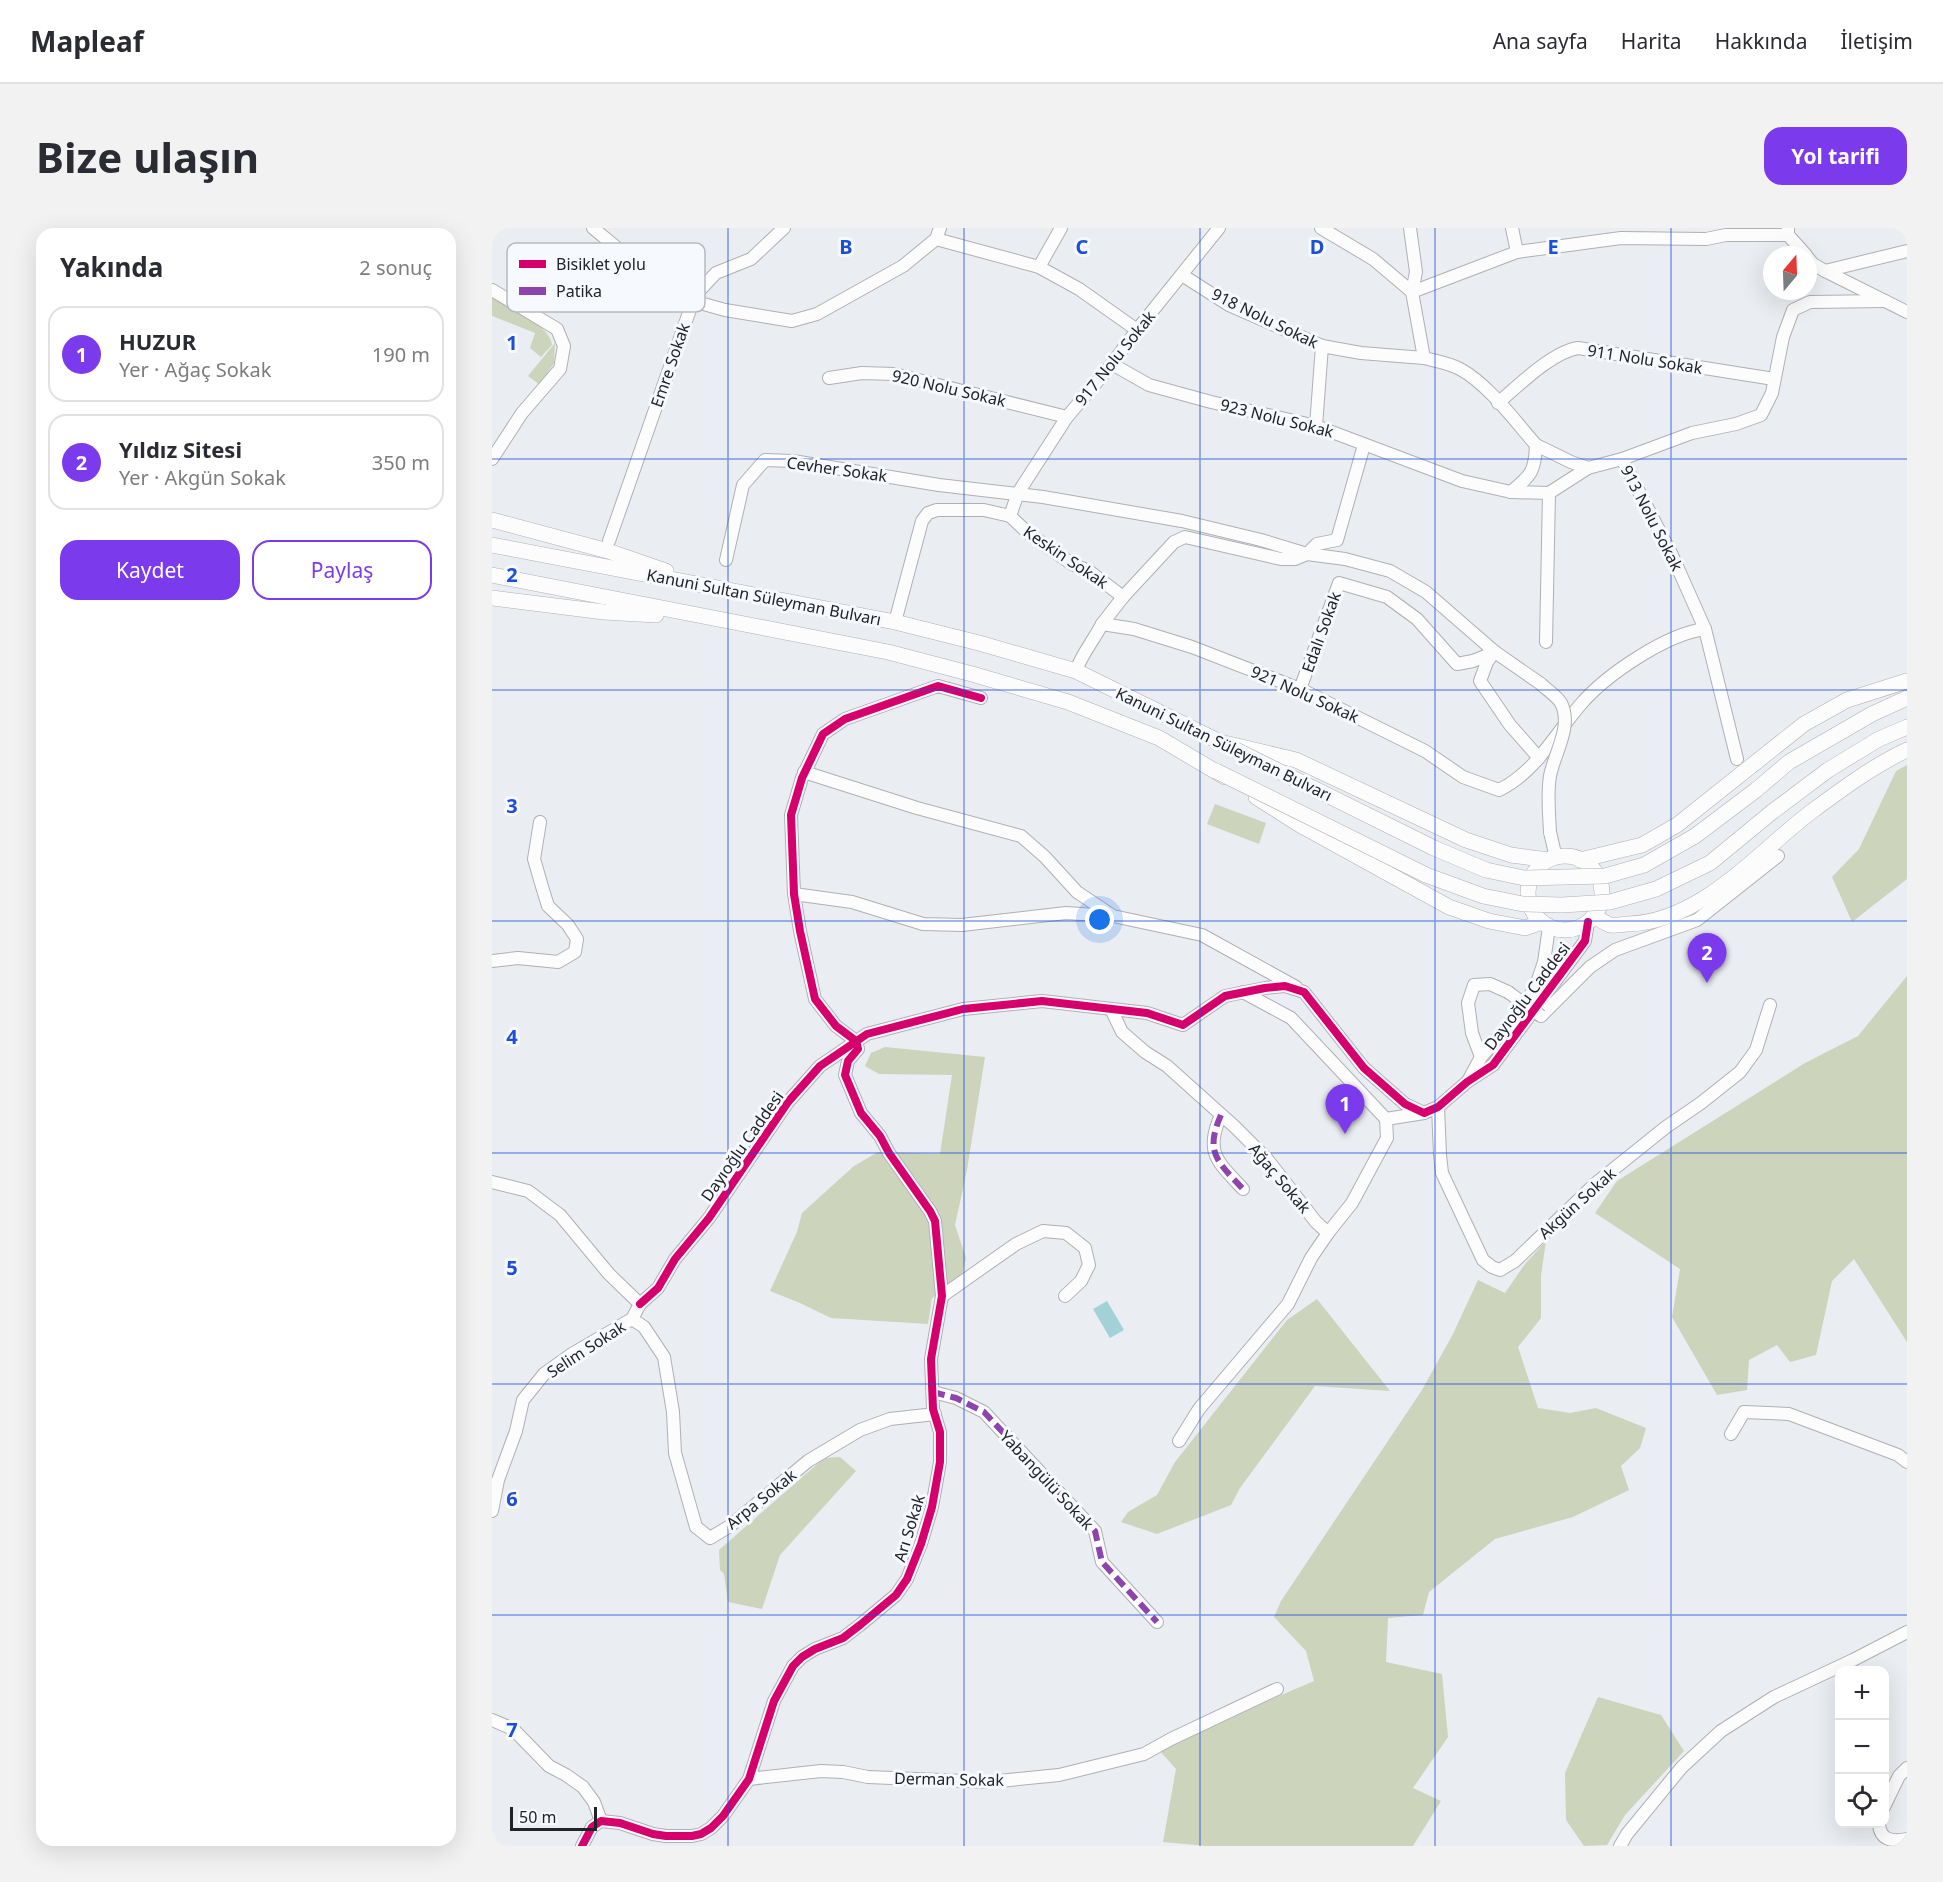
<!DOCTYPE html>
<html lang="tr">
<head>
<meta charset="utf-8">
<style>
	body { margin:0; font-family:"Noto Sans",sans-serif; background:#f2f2f3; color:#2b2b33 }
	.controls { position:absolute; right:18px; bottom:18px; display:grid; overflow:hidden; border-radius:12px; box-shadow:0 6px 24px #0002 }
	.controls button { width:54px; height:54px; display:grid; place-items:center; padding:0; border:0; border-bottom:2px solid #e1e1e2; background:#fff; color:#2b2b33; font:30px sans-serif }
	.compass { position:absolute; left:1271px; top:18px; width:54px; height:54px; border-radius:50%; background:#fff; box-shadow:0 6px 24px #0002; rotate:19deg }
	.scale { position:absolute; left:18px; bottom:15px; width:87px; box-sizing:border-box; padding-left:6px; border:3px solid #212326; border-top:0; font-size:16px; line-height:21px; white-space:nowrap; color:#212326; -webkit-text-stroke:4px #f6f9fe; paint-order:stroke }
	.you { position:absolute; left:608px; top:692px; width:21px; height:21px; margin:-15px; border:4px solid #fff; border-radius:50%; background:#1a73e8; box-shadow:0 0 0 9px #1a73e833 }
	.badge { display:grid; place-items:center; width:39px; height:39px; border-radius:50%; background:#7c3aed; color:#fff; font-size:20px; font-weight:700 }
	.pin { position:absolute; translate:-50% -50px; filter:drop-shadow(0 2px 3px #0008) }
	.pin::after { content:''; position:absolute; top:32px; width:21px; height:18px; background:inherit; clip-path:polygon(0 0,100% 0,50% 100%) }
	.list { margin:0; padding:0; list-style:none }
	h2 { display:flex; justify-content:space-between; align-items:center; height:78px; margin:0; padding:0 24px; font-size:26px }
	h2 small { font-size:20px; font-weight:400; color:#7c7c81 }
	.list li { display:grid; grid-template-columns:39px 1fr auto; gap:18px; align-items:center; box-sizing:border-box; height:96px; margin:0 12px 12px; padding:0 12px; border:2px solid #e1e1e2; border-radius:18px }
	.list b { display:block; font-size:22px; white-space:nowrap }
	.list p { margin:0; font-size:20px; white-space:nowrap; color:#7c7c81 }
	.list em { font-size:20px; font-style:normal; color:#7c7c81 }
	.actions { display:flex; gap:12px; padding:18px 24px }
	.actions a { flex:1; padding:14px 0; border:2px solid #7c3aed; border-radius:18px; text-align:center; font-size:21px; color:#7c3aed }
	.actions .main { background:#7c3aed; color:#fff }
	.icon { flex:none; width:33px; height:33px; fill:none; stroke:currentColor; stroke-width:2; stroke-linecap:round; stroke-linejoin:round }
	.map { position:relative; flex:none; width:1415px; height:1618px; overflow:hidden; border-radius:18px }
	header { display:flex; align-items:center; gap:36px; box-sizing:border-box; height:84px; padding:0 30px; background:#fff; border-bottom:2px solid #e1e1e2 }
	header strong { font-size:28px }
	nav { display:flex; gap:33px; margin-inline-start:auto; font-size:21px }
	.intro { display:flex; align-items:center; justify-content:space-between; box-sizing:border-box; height:144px; padding:0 36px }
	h1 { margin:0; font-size:42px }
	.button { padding:15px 27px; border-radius:18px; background:#7c3aed; color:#fff; font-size:21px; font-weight:700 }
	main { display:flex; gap:36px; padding:0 36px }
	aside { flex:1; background:#fff; border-radius:18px; box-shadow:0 6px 24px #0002 }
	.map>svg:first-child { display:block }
	.green { fill:#cdd4bc }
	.water { fill:#a2d2d7 }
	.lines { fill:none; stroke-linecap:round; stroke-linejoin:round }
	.minor-casing { stroke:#afb0b4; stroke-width:14 }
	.major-casing { stroke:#afb0b4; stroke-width:16 }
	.minor { stroke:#fcfcfd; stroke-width:12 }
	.major { stroke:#fcfcfd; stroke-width:15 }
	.minor-bridge-casing { stroke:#afb0b4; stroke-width:14; stroke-linecap:butt }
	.major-bridge-casing { stroke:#afb0b4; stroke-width:16; stroke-linecap:butt }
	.minor-bridge { stroke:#fcfcfd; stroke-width:12 }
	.major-bridge { stroke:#fcfcfd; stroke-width:15 }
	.quiet { stroke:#8e44ad; stroke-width:6; stroke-dasharray:12 6; stroke-linecap:butt }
	.cycleway-casing { stroke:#f6f9fe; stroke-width:11 }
	.cycleway { stroke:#d6006c; stroke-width:8 }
	.grid { fill:none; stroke:#1d4ed8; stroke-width:1.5; stroke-opacity:0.55 }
	.labels { text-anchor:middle; stroke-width:6; stroke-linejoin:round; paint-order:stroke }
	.street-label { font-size:16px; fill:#212326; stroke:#f6f9fe }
	.key { fill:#f6f9fe; stroke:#b6b9bd; stroke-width:1.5 }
	.key-label { font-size:16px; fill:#212326 }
	.grid-label { font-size:20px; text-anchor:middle; font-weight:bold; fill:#1d4ed8; stroke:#f6f9fe; stroke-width:6; stroke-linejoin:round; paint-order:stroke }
</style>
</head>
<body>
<header>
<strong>Mapleaf</strong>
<nav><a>Ana sayfa</a><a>Harita</a><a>Hakkında</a><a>İletişim</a></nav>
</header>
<div class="intro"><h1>Bize ulaşın</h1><a class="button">Yol tarifi</a></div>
<main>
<aside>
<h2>Yakında<small>2 sonuç</small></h2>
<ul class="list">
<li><span class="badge">1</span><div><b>HUZUR</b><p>Yer · Ağaç Sokak</p></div><em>190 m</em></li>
<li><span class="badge">2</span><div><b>Yıldız Sitesi</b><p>Yer · Akgün Sokak</p></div><em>350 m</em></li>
</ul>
<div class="actions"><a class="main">Kaydet</a><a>Paylaş</a></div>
</aside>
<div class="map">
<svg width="1415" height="1618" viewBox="0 0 1415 1618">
	<rect width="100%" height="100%" fill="#eaedf2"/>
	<!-- green -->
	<g class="green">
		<path d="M 0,69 C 15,78 59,98 60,117 L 49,129 L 38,120 L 43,105 L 0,88 Z"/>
		<path d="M 63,115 L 62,135 L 48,157 L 36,148 Z"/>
		<path d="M 1415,537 L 1415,651 L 1360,694 L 1340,649 L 1367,621 L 1404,543 Z"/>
		<path d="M 723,576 L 774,595 L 767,616 L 715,596 Z"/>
		<path d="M 1415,748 L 1415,1114 L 1362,1031 L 1340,1053 L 1324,1127 L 1298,1134 L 1285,1117 L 1257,1132 L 1255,1162 L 1225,1167 L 1180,1089 L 1188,1041 L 1103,985 L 1125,953 L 1313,835 L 1366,808 Z"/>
		<path d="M 393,819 L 493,829 L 475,942 L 463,997 L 474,1030 L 469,1051 L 440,1070 L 436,1096 L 339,1090 L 308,1075 L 278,1063 L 305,1004 L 310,985 L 362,938 L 386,924 L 448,926 L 460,847 L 387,846 L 373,838 L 379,825 Z"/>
		<path d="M 1054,1013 L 1049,1048 L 1049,1090 L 1026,1119 L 1046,1180 L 1078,1185 L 1104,1180 L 1154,1200 L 1148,1220 L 1129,1238 L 1137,1262 L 1081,1289 L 1003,1311 L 937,1364 L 931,1387 L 896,1390 L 894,1434 L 950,1446 L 956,1509 L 921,1560 L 949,1573 L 921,1618 L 715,1618 L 671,1614 L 684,1541 L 668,1523 L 717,1498 L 822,1453 L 814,1423 L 782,1389 L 789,1373 L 930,1162 L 961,1106 L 986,1052 L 1013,1065 L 1033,1036 Z"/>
		<path d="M 825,1071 L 898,1163 L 823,1158 L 748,1260 L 739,1277 L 665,1306 L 629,1294 L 636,1284 L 665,1267 L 683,1234 L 795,1092 Z"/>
		<path d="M 348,1229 L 364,1243 L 288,1327 L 270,1381 L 236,1374 L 232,1346 L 228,1342 L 227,1322 L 332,1230 Z"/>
		<path d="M 1106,1469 L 1169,1487 L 1192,1523 L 1133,1587 L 1115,1617 L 1092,1618 L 1074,1592 L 1073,1545 Z"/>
	</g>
	<!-- water -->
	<path class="water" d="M 615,1073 L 632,1102 L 618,1110 L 601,1081 Z"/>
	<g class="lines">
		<defs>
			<g id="minor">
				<path d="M 101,0 L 166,54 L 201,73 L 233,82 L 300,93 L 325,86 L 411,38 L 444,11 L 448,0"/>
				<path d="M 829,0 L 881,31 L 920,64 L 1025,24 L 1129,10 L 1214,11 L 1234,7 L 1296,7"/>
				<path d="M 918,0 L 924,44 L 920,64 L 932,130 C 944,133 957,135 968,141 C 996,156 1023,193 1044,217 L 1079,234 L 1096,240 L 1130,231 L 1180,327 L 1213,401 L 1245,531"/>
				<path d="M 1020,0 L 1025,24"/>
				<path d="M 1296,0 L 1296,7 L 1314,27"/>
				<path d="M 444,11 L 547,39 L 587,61 L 645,102"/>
				<path d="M 1316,30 L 1321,36 L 1333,43 L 1415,84"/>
				<path d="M 547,39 L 569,0"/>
				<path d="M 1333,43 L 1415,23"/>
				<path d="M 690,47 L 737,77 L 830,118 L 869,125 L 932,130"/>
				<path d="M 0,62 L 65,101 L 72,118 L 68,141 L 30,185 L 0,231"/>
				<path d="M 620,136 L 657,157 L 719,174 L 824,198 L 970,253 L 1019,264 L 1057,265 L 1096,240"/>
				<path d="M 337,150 L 370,145 L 402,146 L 575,189"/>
				<path d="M 1006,175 C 1026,158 1060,124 1086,120 L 1282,151"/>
				<path d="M 824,198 L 830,118"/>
				<path d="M 1130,231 L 1200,205 L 1244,196 L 1269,187 L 1280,165 L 1291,109 L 1301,82 L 1318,74 L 1393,73"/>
				<path d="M 1019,264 C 1039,247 1043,244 1044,217"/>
				<path d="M 518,288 L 536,305 L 580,336 L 597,343 L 631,369"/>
				<path d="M 117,313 L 201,73 L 208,62 L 224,45 L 259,31 L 292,0"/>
				<path d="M 234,332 L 251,257 L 273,232 L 301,233 L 447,257 L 551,269 L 690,293 L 769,312 L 815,326 L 853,331 L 898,343 L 934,364 L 1003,424 L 1049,456"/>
				<path d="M 403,394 L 430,293 L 436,285 L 445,282 L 492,282 L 518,288 L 526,265 L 575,189 L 620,136 L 645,102 L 727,0"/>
				<path d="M 610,396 L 631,369 L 682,314 L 693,309 L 789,331 L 803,331 L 815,326 L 825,316 L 845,312 L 872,217"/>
				<path d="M 1054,414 L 1057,265"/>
				<path d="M 1002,424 L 995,434 L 988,453 L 1018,497 L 1047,530"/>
				<path d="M 584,443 C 589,427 602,412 610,396 L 642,401 L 700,419 L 808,461 L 933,523 L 971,549 L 1007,562 C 1044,544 1063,506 1089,476 C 1114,447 1174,406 1213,401"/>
				<path d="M 808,461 L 847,355 L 895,369 L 925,391 L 965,436 L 981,433 L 1003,424"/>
				<path d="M 312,544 L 425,580 L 529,608 L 553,629 L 585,664 L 621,688 L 710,707 L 804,759"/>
				<path d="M 1058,604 L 1064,630"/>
				<path d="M 302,666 L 360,674 L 431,696 L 470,697 L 574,685 L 620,688"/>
				<path d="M 0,733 L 26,730 L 66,734 L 83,724 L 85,711 L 76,697 L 56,678 L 51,662 L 42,631 L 48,594"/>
				<path d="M 751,764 L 799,790 L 894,891"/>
				<path d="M 619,781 L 630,804 L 653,824 L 675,838 L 743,899 L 775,931 L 824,994 L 836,1005 L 860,975 L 895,910 L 894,891 L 932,885"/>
				<path d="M 1049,788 L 1098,739 L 1123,722 L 1205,692 L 1286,628"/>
				<path d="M 989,829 L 980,805 L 976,775 L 982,757 L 998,756 L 1016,764"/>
				<path d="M 976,853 L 989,829 L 1024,789 L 1044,758 L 1052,734 L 1057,699"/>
				<path d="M 946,879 L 948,927 L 950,945 L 991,1032 L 1000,1039 L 1008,1042 L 1023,1033 L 1103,956 L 1174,899 L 1209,875 L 1248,844 L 1264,822 L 1278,777"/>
				<path d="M 729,887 C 712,925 726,934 751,961"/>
				<path d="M 0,954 L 36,963 L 68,987 L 117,1046 L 148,1076 L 140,1091 L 80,1126 L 52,1146 L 31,1172 L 24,1203 L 6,1252 L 0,1283"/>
				<path d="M 450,1068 L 524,1016 L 551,1003 L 574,1005 L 593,1020 L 597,1037 L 589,1053 L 573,1068"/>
				<path d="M 148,1076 L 166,1060 L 183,1031 L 217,990 L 296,874 L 328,838 L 375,806 L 471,781 L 550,773 L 655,785 L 691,797 L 733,768 L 773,760 L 793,758 L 812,764 L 872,840 L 913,876 L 932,885 L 946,879 L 975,854 L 1001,837 L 1093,713 L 1096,694"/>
				<path d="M 140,1091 L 152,1099 L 172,1129 L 181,1184 L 183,1225 L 204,1299 L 218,1310 L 238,1298 L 316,1233 L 368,1202 L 398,1191 L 443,1186"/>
				<path d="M 441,1164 L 464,1170 L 492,1184 L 603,1303 L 610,1334 L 665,1394"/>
				<path d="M 1239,1206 L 1252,1184 L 1297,1186 L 1406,1227 L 1415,1234"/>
				<path d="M 687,1213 L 707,1181 L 796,1076 L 819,1030 L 836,1005"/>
				<path d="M 0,1492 L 21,1501 L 57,1538 L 74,1547 L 91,1559 L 102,1574 L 109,1593"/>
				<path d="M 257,1551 L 329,1543 L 351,1544 L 376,1549 L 497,1554 L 567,1547 L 652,1526 L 679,1511 L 785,1461"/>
				<path d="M 1392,1579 L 1407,1548 L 1415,1540"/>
				<path d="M 1387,1596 C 1388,1612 1400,1614 1415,1611"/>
				<path d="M 90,1618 L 100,1599 L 109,1593 L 128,1595 L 161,1606 L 174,1608 L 200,1608 L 209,1606 L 219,1600 L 231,1588 L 257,1551 L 282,1473 L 301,1438 L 310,1429 L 323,1421 L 351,1410 L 368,1397 L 404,1367 L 415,1351 L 429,1316 L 440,1279 L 448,1234 L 448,1204 L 441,1181 L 439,1131 L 450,1068 L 443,993 L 438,983 L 397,925 L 388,908 L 369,885 L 353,847 L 356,833 L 366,821 L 364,813 L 344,798 L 323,771 L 308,703 L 302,666 L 299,587 L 310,550 L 331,506 L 353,491 L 446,458 L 489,470"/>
				<path d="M 1128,1618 L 1135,1606 L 1190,1539 L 1229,1503 L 1282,1469 L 1361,1432 L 1415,1404"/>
			</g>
			<g id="major">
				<path d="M 0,292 L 116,323 L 174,343"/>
				<path d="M 0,317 L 403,394 L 487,415 L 584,443 L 728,514 L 804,532 L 974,612 L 1019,627 L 1056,632"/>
				<path d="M 0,347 L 396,424 L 480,446 L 576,474 L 667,510 L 733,549"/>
				<path d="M 0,370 L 112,384 L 164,387"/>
				<path d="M 1264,562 L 1297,534 L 1380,486 L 1415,470"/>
				<path d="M 764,569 L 808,597 L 957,679 L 997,693 L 1033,700 L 1050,694"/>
				<path d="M 1280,584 L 1336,542 L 1387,511 L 1415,499"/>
				<circle cx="1073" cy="665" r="37"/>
				<path d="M 1088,632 L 1150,617 L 1185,597 L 1312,496 L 1355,472 L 1415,453"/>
				<path d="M 1102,688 C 1107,691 1113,695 1118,697 C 1123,698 1131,696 1136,696 C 1209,694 1265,625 1319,584 C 1350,561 1381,538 1415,522"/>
			</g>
		</defs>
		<!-- minor casing -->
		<use href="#minor" class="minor-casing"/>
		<!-- major casing -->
		<use href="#major" class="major-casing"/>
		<!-- minor -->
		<use href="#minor" class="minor"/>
		<!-- major -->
		<use href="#major" class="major"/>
		<defs>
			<g id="minor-bridge">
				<path d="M 1049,456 C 1055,462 1065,468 1069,475 C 1081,498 1062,526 1058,548 C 1055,566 1057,585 1058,604"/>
				<path d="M 1016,764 L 1049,788"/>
			</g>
			<g id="major-bridge">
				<path d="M 728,514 L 942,620 L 994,642 L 1032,650 L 1113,648 L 1152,637 L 1203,608 L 1264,562"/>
				<path d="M 724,543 L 934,647 L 991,668 L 1031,676 L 1070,677 L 1118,674 L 1164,661 L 1218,635 L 1280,584"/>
			</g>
		</defs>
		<!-- minor-bridge casing -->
		<use href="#minor-bridge" class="minor-bridge-casing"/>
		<!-- major-bridge casing -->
		<use href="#major-bridge" class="major-bridge-casing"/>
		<!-- minor-bridge -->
		<use href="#minor-bridge" class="minor-bridge"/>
		<!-- major-bridge -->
		<use href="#major-bridge" class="major-bridge"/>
		<!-- quiet -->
		<g class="quiet">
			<path d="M 729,887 C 712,925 726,934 751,961"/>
			<path d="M 441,1164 L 464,1170 L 492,1184 L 603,1303 L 610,1334 L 665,1394"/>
		</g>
		<defs>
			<g id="cycleway">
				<path d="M 148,1076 L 166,1060 L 183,1031 L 217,990 L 296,874 L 328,838 L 375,806 L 471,781 L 550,773 L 655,785 L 691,797 L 733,768 L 773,760 L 793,758 L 812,764 L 872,840 L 913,876 L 932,885 L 946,879 L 975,854 L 1001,837 L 1093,713 L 1096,694"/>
				<path d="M 90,1618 L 100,1599 L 109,1593 L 128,1595 L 161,1606 L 174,1608 L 200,1608 L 209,1606 L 219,1600 L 231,1588 L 257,1551 L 282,1473 L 301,1438 L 310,1429 L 323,1421 L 351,1410 L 368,1397 L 404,1367 L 415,1351 L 429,1316 L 440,1279 L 448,1234 L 448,1204 L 441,1181 L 439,1131 L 450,1068 L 443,993 L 438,983 L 397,925 L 388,908 L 369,885 L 353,847 L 356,833 L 366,821 L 364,813 L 344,798 L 323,771 L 308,703 L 302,666 L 299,587 L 310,550 L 331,506 L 353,491 L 446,458 L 489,470"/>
			</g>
		</defs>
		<!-- cycleway casing -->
		<use href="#cycleway" class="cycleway-casing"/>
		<!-- cycleway -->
		<use href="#cycleway" class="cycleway"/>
	</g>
	<!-- grid -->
	<path class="grid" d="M 236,0 L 236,1618M 472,0 L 472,1618M 708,0 L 708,1618M 943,0 L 943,1618M 1179,0 L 1179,1618M 0,231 L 1415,231M 0,462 L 1415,462M 0,693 L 1415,693M 0,925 L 1415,925M 0,1156 L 1415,1156M 0,1387 L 1415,1387"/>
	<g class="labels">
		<!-- street labels -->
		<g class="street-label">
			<text transform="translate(773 90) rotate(26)" y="6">918 Nolu Sokak</text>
			<text transform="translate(623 130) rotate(-51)" y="6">917 Nolu Sokak</text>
			<text transform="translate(1153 131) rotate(9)" y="6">911 Nolu Sokak</text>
			<text transform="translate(178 137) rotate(-71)" y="6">Emre Sokak</text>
			<text transform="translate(457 160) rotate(13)" y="6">920 Nolu Sokak</text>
			<text transform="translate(785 190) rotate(14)" y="6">923 Nolu Sokak</text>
			<text transform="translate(345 241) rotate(8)" y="6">Cevher Sokak</text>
			<text transform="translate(1160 290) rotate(63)" y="6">913 Nolu Sokak</text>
			<text transform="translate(574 329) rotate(34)" y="6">Keskin Sokak</text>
			<text transform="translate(272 369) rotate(11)" y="6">Kanuni Sultan Süleyman Bulvarı</text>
			<text transform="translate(829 404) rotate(-70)" y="6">Edalı Sokak</text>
			<text transform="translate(813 466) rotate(24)" y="6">921 Nolu Sokak</text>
			<text transform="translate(732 516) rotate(26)" y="6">Kanuni Sultan Süleyman Bulvarı</text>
			<text transform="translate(1035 768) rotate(-53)" y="6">Dayıoğlu Caddesi</text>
			<text transform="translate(250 918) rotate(-55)" y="6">Dayıoğlu Caddesi</text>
			<text transform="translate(788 950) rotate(50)" y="6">Ağaç Sokak</text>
			<text transform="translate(1085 975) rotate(-42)" y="6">Akgün Sokak</text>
			<text transform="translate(94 1121) rotate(-33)" y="6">Selim Sokak</text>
			<text transform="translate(555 1252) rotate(47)" y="6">Yabangülü Sokak</text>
			<text transform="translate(269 1271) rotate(-39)" y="6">Arpa Sokak</text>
			<text transform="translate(417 1300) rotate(-73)" y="6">Arı Sokak</text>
			<text transform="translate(457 1551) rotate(1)" y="6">Derman Sokak</text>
		</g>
	</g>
	<!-- legend -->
	<rect x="15" y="15" width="198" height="69" rx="9" class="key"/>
	<rect x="27" y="32" width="27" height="8" fill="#d6006c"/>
	<rect x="27" y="59" width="27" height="8" fill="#8e44ad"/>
	<g class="key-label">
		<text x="64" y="42">Bisiklet yolu</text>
		<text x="64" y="69">Patika</text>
	</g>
	<g class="grid-label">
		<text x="354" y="26">B</text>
		<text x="590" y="26">C</text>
		<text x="825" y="26">D</text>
		<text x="1061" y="26">E</text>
		<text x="20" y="122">1</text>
		<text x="20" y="354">2</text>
		<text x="20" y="585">3</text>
		<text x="20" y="816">4</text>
		<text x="20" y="1047">5</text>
		<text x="20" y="1278">6</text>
		<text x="20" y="1509">7</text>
	</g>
</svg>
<div class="controls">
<button>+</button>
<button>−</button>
<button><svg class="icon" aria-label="locate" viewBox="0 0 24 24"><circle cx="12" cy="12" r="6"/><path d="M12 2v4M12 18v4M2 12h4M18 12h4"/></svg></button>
</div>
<svg class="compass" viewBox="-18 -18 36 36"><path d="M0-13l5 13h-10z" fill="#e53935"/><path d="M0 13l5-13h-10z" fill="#7c7c81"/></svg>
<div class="scale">50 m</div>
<div class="you"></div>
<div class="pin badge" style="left:853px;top:906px">1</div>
<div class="pin badge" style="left:1215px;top:755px">2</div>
</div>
</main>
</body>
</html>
